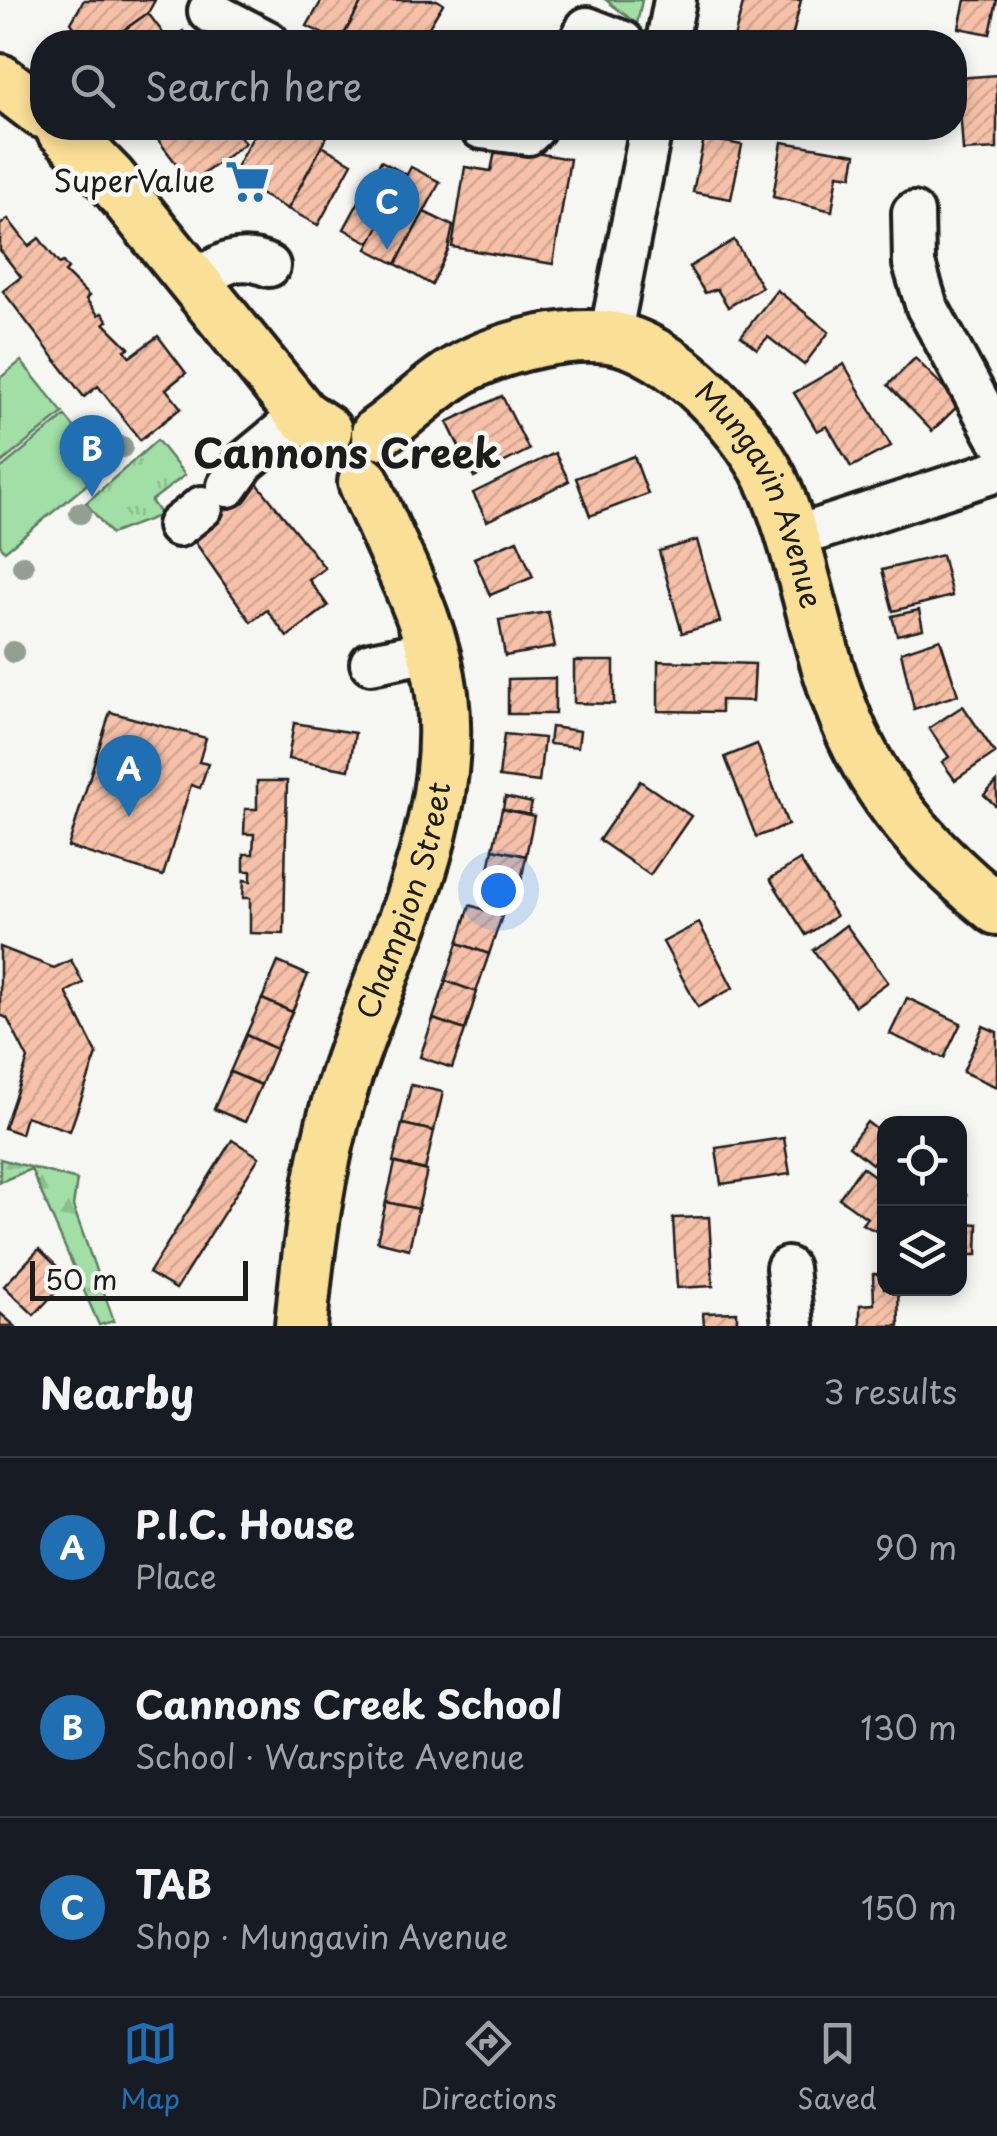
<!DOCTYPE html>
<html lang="en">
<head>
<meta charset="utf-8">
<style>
	body { margin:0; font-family:"Playpen Sans",sans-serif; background:#20242c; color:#f1f3f6 }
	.controls { position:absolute; right:30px; bottom:30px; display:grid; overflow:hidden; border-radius:20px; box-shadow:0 5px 15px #0003 }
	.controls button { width:90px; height:90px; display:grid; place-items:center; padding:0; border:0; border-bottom:2px solid #363941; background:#171b24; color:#f1f3f6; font:50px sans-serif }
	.scale { position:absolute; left:30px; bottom:25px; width:218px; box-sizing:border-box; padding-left:10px; border:5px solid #1c1c1c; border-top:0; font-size:28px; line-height:35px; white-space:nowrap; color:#1c1c1c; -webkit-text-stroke:8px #f6f6f2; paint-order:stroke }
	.you { position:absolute; left:498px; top:890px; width:35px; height:35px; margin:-25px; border:8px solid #fff; border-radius:50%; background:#1a73e8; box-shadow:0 0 0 15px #1a73e833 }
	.badge { display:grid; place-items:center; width:65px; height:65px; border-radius:50%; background:#1f6fb2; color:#fff; font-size:32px; font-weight:700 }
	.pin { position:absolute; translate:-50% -82px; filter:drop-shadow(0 2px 5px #0008) }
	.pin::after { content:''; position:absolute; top:52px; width:35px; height:30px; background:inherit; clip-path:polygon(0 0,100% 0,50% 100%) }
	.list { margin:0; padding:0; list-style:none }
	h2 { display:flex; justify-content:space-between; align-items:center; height:130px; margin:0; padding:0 40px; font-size:42px }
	h2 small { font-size:32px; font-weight:400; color:#9ea1a6 }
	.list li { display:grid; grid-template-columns:65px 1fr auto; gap:30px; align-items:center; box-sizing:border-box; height:180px; padding:0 40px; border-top:2px solid #363941 }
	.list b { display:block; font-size:38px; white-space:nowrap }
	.list p { margin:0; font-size:32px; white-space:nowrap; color:#9ea1a6 }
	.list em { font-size:32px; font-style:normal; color:#9ea1a6 }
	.icon { flex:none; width:55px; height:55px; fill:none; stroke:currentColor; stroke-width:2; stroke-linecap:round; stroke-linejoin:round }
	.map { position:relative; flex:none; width:997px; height:1326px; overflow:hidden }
	.search { position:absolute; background:#171b24; box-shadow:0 5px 15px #0003; left:30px; right:30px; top:30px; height:110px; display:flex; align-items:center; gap:25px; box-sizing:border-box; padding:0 35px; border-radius:40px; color:#9ea1a6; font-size:38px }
	.sheet { height:670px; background:#171b24 }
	nav { display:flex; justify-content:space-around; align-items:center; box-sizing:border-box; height:140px; border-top:2px solid #363941; background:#171b24; font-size:28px; color:#9ea1a6 }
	nav a { display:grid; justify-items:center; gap:5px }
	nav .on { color:#1f6fb2 }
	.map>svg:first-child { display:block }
	.grass { fill:url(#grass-tufts); stroke:#5e7e61; stroke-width:2.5 }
	.forest { fill:url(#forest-firs); stroke:#5e7e61; stroke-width:2.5 }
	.pitch { fill:#a1dfa6; stroke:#5e7e61; stroke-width:2.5 }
	.building { fill:url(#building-hatch); stroke:#1c1c1c; stroke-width:2.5 }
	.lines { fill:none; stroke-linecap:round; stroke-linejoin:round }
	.minor-casing { stroke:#1c1c1c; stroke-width:48 }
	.major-casing { stroke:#1c1c1c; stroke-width:58 }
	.minor { stroke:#f6f6f2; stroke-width:40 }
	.major { stroke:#fadf96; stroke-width:50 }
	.tree { fill:#949e93 }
	.labels { text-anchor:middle; stroke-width:9; stroke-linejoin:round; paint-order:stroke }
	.poi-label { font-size:30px; fill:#1c1c1c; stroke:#f6f6f2; text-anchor:end }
	.street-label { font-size:30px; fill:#1c1c1c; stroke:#f6f6f2 }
	.district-label { font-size:40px; font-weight:bold; fill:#1c1c1c; stroke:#f6f6f2 }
</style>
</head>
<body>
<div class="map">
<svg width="997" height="1326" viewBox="0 0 997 1326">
	<defs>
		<pattern id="grass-tufts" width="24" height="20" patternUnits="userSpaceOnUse" patternTransform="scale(2.5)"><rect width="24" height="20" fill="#a1dfa6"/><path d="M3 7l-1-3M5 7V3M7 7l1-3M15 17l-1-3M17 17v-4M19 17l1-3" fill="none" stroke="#8abf8e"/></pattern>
		<pattern id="forest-firs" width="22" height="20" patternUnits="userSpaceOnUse" patternTransform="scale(2.5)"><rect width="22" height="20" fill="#a1dfa6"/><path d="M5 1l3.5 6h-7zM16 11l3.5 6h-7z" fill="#8abf8e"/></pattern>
		<pattern id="building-hatch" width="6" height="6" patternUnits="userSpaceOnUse" patternTransform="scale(2.5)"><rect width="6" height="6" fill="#f6c1a8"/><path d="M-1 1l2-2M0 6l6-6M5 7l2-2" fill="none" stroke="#d2a590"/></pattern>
	</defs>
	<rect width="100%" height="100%" fill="#f6f6f2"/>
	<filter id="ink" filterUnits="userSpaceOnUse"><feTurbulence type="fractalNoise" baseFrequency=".01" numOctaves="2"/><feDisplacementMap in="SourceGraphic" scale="20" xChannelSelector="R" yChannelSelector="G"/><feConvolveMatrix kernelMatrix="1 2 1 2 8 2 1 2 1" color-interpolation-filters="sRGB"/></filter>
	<g filter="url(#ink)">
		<!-- grass -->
		<g class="grass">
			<path d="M 606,0 L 642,0 L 637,24 Z"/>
			<path d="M 157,440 L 185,475 L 151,501 L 161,515 L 111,534 L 86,503 Z"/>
		</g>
		<!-- forest -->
		<path class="forest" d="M 0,1159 L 77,1180 L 73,1206 L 114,1321 L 99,1325 L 31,1169 L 0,1182 Z"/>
		<!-- pitch -->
		<g class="pitch">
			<path d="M 21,361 L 63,413 L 0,464 L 0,378 Z"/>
			<path d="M 65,416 L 107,468 L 5,551 L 0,545 L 0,469 Z"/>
		</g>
		<!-- building -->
		<g class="building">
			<path d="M 84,0 L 155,0 L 148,13 L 107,42 L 86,42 L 71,23 Z"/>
			<path d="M 322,0 L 363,0 L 340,42 L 307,26 Z"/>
			<path d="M 363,0 L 437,0 L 443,4 L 420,42 L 340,42 Z"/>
			<path d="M 744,0 L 801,0 L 791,42 L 733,42 Z"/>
			<path d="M 965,0 L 997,0 L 990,34 L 959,28 Z"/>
			<path d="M 148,13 L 169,41 L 107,42 Z"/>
			<path d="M 183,31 L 191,42 L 167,42 L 169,41 Z"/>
			<path d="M 997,75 L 997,149 L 963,151 L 958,78 Z"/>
			<path d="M 149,128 L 234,128 L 245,143 L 191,183 Z"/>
			<path d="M 258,128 L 312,128 L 327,136 L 288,209 L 230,178 Z"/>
			<path d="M 704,138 L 742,145 L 731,199 L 693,192 Z"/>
			<path d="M 782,142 L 856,154 L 852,176 L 838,174 L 832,211 L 773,197 Z"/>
			<path d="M 322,146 L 352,163 L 318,225 L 288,209 Z"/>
			<path d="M 496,146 L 570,159 L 553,264 L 452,247 L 465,167 L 491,171 Z"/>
			<path d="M 381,161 L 407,175 L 370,243 L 344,229 Z"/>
			<path d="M 411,167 L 440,182 L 396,264 L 367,249 Z"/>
			<path d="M 424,212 L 453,226 L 448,250 L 432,285 L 396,264 Z"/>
			<path d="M 8,219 L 29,246 L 39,238 L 59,264 L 63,262 L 68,269 L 65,272 L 89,296 L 86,299 L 98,315 L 102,313 L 108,321 L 104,323 L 129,348 L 125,350 L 130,357 L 158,336 L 186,373 L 166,389 L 181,408 L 140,440 L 98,386 L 84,397 L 3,291 L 21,277 L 0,250 L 0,225 Z"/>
			<path d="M 734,240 L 762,287 L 728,307 L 717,289 L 705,293 L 689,267 Z"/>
			<path d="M 777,290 L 829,332 L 804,365 L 768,337 L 757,349 L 741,336 Z"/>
			<path d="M 915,358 L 960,404 L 932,431 L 888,385 Z"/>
			<path d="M 844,364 L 891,446 L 851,467 L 827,426 L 817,431 L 794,393 Z"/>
			<path d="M 502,396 L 529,450 L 474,477 L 447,422 Z"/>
			<path d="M 555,453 L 569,481 L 487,521 L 473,493 Z"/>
			<path d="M 634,456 L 648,494 L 590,516 L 576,478 Z"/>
			<path d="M 256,482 L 325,568 L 309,580 L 328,606 L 287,637 L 267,610 L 251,622 L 188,532 Z"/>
			<path d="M 517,540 L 533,577 L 490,595 L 474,558 Z"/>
			<path d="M 697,540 L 720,622 L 682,633 L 659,551 Z"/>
			<path d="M 942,555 L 952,596 L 893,611 L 882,570 Z"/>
			<path d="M 919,610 L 923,629 L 897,635 L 892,616 Z"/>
			<path d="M 548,612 L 555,647 L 505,656 L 499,620 Z"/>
			<path d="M 940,639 L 958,695 L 914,709 L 901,652 Z"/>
			<path d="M 574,661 L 614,661 L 614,704 L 574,703 Z"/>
			<path d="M 658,661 L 755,664 L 753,701 L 721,700 L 721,712 L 658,711 Z"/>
			<path d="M 555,678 L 555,714 L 508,714 L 508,679 Z"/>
			<path d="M 963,706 L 995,753 L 955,780 L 942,762 L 949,757 L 929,728 Z"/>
			<path d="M 110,712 L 206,738 L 199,762 L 208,764 L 200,788 L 191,785 L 163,876 L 68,847 Z"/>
			<path d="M 294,723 L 355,733 L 349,770 L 288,759 Z"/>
			<path d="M 551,727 L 580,731 L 578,747 L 549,744 Z"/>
			<path d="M 504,734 L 544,738 L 539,782 L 499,777 Z"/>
			<path d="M 757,744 L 788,825 L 756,837 L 725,757 Z"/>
			<path d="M 257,781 L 287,781 L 284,934 L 250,933 L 250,898 L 243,898 L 244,880 L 251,881 L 251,871 L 244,871 L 244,854 L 253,854 L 254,834 L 244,834 L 245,809 L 257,809 Z"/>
			<path d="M 640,781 L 691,816 L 650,875 L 599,840 Z"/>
			<path d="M 997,782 L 997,807 L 984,795 Z"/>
			<path d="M 505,797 L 532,803 L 529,815 L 503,809 Z"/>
			<path d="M 502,809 L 534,816 L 526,856 L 493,849 Z"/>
			<path d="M 493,849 L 526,856 L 518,897 L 485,890 Z"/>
			<path d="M 800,860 L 836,916 L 806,935 L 770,879 Z"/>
			<path d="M 487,890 L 514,896 L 511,908 L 484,903 Z"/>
			<path d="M 470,905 L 502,916 L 489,954 L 458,943 Z"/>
			<path d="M 699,923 L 733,988 L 698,1007 L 663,942 Z"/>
			<path d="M 846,925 L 888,982 L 855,1006 L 813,950 Z"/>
			<path d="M 458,943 L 489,954 L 476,992 L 445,981 Z"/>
			<path d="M 0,947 L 54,968 L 71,960 L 83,983 L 66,992 L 97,1054 L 70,1131 L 26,1116 L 21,1134 L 4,1128 L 28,1059 L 7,1018 L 0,1015 Z"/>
			<path d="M 278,962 L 308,975 L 292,1012 L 262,999 Z"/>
			<path d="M 446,981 L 477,992 L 465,1030 L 433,1019 Z"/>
			<path d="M 907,998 L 961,1023 L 944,1058 L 890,1034 Z"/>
			<path d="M 262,999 L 292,1012 L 276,1049 L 246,1035 Z"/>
			<path d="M 433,1019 L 465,1030 L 452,1068 L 420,1057 Z"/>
			<path d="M 983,1026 L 997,1032 L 997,1087 L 963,1072 Z"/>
			<path d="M 246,1035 L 276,1049 L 261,1085 L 230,1072 Z"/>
			<path d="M 230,1072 L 261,1085 L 245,1122 L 214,1109 Z"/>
			<path d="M 411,1085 L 443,1092 L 434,1131 L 402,1124 Z"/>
			<path d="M 867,1122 L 884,1135 L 884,1147 L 872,1164 L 849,1146 Z"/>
			<path d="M 402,1124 L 434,1131 L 425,1170 L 393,1162 Z"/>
			<path d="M 784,1138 L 790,1174 L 721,1184 L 716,1148 Z"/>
			<path d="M 232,1140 L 259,1157 L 176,1289 L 149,1273 Z"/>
			<path d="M 395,1163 L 427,1171 L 418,1209 L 386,1202 Z"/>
			<path d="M 884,1166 L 884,1235 L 862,1224 L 867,1218 L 839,1198 L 862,1167 L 876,1177 Z"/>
			<path d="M 960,1195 L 966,1195 L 965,1223 L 978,1224 L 977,1255 L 960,1255 Z"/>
			<path d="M 386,1202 L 418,1209 L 409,1249 L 377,1241 Z"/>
			<path d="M 709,1217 L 713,1286 L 677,1288 L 673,1218 Z"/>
			<path d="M 39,1249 L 69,1278 L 34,1315 L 4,1286 Z"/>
			<path d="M 873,1274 L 884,1274 L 884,1288 L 898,1288 L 899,1326 L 860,1326 L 860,1305 L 874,1304 Z"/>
			<path d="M 737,1312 L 737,1326 L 704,1326 L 703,1313 Z"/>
			<path d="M 0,1313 L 15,1326 L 0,1326 Z"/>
		</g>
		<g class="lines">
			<defs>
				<g id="minor">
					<path d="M 209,11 L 268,42"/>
					<path d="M 580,42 L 587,28 L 623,42"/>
					<path d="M 667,42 L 675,0"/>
					<path d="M 481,128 L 528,134 L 534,128"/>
					<path d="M 913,213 L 914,264 L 927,307 L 997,436"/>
					<path d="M 194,284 C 218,265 239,252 269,266"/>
					<path d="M 610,337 L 651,128"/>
					<path d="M 228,486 L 245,462 L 302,415"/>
					<path d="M 178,526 L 202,507"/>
					<path d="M 792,538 L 997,471"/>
					<path d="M 371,663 L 435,650"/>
					<path d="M 787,1268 L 793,1326"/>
				</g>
				<g id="major">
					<path d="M 0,80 L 42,112"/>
					<path d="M 61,128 L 110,178 L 302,415 L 326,431"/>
					<path id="s1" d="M 377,433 C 410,410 437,379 475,362 C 512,345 567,332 608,337 C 673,345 753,433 776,490 C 808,570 817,658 853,736 C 886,807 937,861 997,909"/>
					<path id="s2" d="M 301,1326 C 308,1247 318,1171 340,1095 C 378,966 459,832 442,694 C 432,617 392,553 364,482"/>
				</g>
			</defs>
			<!-- minor casing -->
			<use href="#minor" class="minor-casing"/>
			<!-- major casing -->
			<use href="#major" class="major-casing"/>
			<!-- minor -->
			<use href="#minor" class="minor"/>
			<!-- major -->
			<use href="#major" class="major"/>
		</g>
		<!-- trees -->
		<g class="tree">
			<circle cx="122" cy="447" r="11"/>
			<circle cx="80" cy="513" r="11"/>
			<circle cx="23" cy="566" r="11"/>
			<circle cx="13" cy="652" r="11"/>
		</g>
	</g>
	<!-- icons -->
	<defs>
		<symbol id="supermarket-bare" viewBox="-9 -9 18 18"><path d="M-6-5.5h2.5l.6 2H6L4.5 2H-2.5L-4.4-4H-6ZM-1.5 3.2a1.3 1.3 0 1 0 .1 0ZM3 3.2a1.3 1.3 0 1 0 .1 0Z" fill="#1f6fb2" stroke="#f6f6f2" stroke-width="2.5" paint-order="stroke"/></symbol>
	</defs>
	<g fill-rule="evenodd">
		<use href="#supermarket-bare" x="216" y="150" width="63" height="63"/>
	</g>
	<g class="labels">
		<!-- poi labels -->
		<g class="poi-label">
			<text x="215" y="192">SuperValue</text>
		</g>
		<!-- street labels -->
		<g class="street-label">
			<text dy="10" stroke="none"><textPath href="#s1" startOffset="490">Mungavin Avenue</textPath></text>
			<text dy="10" stroke="none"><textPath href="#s2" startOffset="440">Champion Street</textPath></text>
		</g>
		<!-- district labels -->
		<g class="district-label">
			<text x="347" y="468">Cannons Creek</text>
		</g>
	</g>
</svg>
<div class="controls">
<button><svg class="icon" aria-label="locate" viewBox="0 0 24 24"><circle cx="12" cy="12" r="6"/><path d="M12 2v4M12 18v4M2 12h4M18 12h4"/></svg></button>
<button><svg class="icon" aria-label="layers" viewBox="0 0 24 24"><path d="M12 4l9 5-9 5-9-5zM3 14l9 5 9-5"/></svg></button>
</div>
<div class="scale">50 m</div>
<div class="you"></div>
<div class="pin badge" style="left:129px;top:817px">A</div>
<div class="pin badge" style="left:92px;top:497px">B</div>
<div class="pin badge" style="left:387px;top:250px">C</div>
<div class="search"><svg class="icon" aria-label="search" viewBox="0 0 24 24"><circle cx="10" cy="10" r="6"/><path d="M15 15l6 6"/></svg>Search here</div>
</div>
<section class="sheet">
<h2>Nearby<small>3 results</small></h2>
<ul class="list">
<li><span class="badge">A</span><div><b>P.I.C. House</b><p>Place</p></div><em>90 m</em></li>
<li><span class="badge">B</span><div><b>Cannons Creek School</b><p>School · Warspite Avenue</p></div><em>130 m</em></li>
<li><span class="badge">C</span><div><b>TAB</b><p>Shop · Mungavin Avenue</p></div><em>150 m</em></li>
</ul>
</section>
<nav>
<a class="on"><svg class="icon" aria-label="map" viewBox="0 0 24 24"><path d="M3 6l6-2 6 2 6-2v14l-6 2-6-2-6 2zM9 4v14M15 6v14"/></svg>Map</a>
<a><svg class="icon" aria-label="directions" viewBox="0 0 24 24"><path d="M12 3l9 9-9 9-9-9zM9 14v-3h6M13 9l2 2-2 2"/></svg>Directions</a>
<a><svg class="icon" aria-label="saved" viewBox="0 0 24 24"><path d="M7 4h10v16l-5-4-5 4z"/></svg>Saved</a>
</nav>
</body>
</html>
